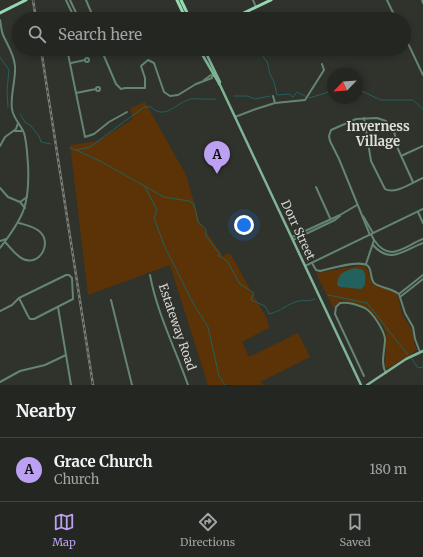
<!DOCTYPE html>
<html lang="en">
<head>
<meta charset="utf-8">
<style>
	body { margin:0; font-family:Merriweather,serif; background:#30322e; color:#f1f3f6 }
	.compass { position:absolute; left:327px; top:68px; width:36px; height:36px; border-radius:50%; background:#242621; box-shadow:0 2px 6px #0003; rotate:245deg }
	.you { position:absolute; left:244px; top:225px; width:14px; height:14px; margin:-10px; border:3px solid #fff; border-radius:50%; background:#1a73e8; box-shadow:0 0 0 6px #1a73e833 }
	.badge { display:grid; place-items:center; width:26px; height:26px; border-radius:50%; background:#bca0f2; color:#111; font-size:13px; font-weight:700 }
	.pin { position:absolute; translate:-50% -33px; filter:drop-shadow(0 1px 2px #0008) }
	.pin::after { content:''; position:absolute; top:21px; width:14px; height:12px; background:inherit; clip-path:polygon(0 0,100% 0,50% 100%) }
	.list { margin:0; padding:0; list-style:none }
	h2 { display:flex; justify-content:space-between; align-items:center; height:52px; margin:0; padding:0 16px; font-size:17px }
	h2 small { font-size:13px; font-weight:400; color:#a3a5a5 }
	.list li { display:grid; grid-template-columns:26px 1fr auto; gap:12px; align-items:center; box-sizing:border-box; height:64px; padding:0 16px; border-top:1px solid #41433f }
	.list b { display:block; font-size:15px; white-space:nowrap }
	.list p { margin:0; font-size:13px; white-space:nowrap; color:#a3a5a5 }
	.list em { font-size:13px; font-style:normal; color:#a3a5a5 }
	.icon { flex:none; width:22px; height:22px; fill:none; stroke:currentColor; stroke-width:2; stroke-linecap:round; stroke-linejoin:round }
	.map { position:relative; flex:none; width:423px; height:385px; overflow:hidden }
	.search { position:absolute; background:#242621; box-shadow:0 2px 6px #0003; left:12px; right:12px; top:12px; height:44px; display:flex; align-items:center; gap:10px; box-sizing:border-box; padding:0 14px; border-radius:22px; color:#a3a5a5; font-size:15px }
	.sheet { height:116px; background:#242621 }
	nav { display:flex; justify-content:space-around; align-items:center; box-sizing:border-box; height:56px; border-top:1px solid #41433f; background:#242621; font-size:11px; color:#a3a5a5 }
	nav a { display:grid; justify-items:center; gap:2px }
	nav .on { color:#bca0f2 }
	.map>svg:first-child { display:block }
	.green { fill:#5b3307 }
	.water { fill:#23615e }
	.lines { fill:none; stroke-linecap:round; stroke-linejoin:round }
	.stream { stroke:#23615e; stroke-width:1 }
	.street { stroke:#648572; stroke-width:2 }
	.secondary { stroke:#80b496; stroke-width:2.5 }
	.primary { stroke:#94d9b1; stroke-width:3 }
	.rail-casing { stroke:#7c7e79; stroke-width:2.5 }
	.rail { stroke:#30322c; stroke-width:1; stroke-dasharray:3; stroke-linecap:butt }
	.labels { text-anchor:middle; stroke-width:3.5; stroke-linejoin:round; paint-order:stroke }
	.street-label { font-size:12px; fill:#d5d7d3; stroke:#30322c }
	.neighbourhood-label { font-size:13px; font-weight:bold; fill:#dde0d8; stroke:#30322c }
</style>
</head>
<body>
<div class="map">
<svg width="423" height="385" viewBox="0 0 423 385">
	<rect width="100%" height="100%" fill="#30322c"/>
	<!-- green -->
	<g class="green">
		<path d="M 145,102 L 186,175 L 200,223 L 223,256 L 230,253 L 267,319 L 269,328 L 242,342 L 249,357 L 298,333 L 310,357 L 260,382 L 264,385 L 208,385 L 170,265 L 88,295 L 70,145 L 98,141 L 133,119 L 130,108 Z"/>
		<path d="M 363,265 L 368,270 L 372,284 L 396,293 L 398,296 L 402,314 L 412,330 L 414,343 L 417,350 L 387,369 L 385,367 L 386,334 L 383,326 L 365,306 L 341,300 L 333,308 L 316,273 Z"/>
	</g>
	<!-- water -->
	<path class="water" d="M 355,268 L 363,270 L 365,274 L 365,285 L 361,289 L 340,287 L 337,285 C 339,272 343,272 355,268 Z"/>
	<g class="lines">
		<!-- stream -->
		<g class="stream">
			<path d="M 257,49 L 261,51 L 265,60 L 267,61 L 270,74 L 274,82 L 277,95 L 289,94 L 293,97 L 297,92 L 305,96"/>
			<path d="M 0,57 L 9,70 L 7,90 L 8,107"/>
			<path d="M 357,89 L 381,100 L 413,100 L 423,109"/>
			<path d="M 234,96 L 247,96 L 255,99 L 270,96"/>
			<path d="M 309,98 L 326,93 L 330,90 L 333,90"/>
			<path d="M 20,114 L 25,122 L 31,126 L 39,136 L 41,142 L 51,144"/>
			<path d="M 70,148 L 76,150 L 90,147 L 144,107 L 151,107 C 166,121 176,102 191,99 C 199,98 208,100 216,99"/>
			<path d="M 76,150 L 100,161 L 164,197 L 189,201 L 194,204 L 198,222 L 206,229 L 206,236 L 219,253 L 219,256 L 227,261 L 240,284 L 254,293 L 251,300 L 265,306 L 269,314 C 280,312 288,303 299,301 C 305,300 307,302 315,299"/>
			<path d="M 145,187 L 157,210 L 154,218 L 164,245 L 193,303 L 208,327 L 219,376 L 225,385"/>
			<path d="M 328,295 L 367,303 L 408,355"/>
			<path d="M 412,359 L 418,368 L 423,367"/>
		</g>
		<!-- street -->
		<g class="street">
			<path d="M 66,0 L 75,19"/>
			<path d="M 70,0 L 79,19"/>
			<path d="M 86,0 L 94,19"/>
			<path d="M 253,0 L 256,7"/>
			<path d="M 387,0 L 396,19"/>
			<path d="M 422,0 L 423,3"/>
			<path d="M 0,20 C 1,24 1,30 3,35 C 8,46 14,54 15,66 C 16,80 10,95 12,109 C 13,118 21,125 24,133 C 27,143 27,154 28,164 C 30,204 24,217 0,248"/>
			<path d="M 404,35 L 423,75"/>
			<path d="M 67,49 L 85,137 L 94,134 L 109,122 L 127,112"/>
			<path d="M 101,49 L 116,84 L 121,89 L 125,88 L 145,88 L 145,78 L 141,66 L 148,60 L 154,63 L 164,92 L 170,96 L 178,95 L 196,84 L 212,78 L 212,76"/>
			<circle cx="87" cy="60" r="2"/>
			<path d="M 71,63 L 85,60"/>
			<path d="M 204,80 L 211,75 L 213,76"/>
			<circle cx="98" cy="89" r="2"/>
			<path d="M 76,93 L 96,89"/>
			<path d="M 273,96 L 275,103"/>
			<path d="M 235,117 L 256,109 L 275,103 L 305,100 L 324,70 L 322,64"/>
			<path d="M 364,118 L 371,161 L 385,189 C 395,195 413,182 423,178"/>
			<path d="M 14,131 L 23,131"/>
			<path d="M 0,146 L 5,137 L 16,129 L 18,123"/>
			<path d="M 401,156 L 423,146"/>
			<path d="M 316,187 L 330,218"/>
			<path d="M 0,188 L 8,197 L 20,202 L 25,208"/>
			<path d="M 20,202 L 27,197"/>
			<path d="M 418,212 L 423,223"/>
			<path d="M 363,216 L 373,233"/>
			<path d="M 370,235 L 339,159 L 330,141 L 329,136 L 331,130 L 356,119 L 377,118 L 386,121 L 394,131 L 398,149 L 413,182"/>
			<path d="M 292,237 L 340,215 L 357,205"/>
			<path d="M 293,240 L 335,220 L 340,216"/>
			<path d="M 374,240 C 390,263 403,247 423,239"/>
			<path d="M 0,241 L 6,239"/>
			<path d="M 5,242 C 11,248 15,255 23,259 C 40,267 53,242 39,231 C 33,226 25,225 19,223"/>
			<path d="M 373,245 C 390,265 404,250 423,243"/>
			<path d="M 312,263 L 316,270 L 320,271 C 329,269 361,259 368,266 C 372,270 370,278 374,283 C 380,288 392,288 399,294 L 405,313 L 413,327 L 415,339 L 420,352"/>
			<path d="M 366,264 L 374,240 L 371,234"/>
			<path d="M 305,266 L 423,209"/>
			<path d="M 150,275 C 157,313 175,348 188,385"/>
			<path d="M 399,294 L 423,275"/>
			<path d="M 400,297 L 423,279"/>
			<path d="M 111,300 L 132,385"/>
			<path d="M 58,307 L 71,385"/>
			<path d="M 0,311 L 12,305 L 19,298 L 66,275 L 69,275 L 72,278 L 73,299 L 34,319 L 30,319 L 28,316 L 19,298"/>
			<path d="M 364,376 L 335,314 L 336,307 L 340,303 C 347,302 358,305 365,308 C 373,313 384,330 385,339 C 385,350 380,363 386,373"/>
			<path d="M 0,382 L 20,371 L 45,365 L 66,355"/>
		</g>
		<!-- secondary -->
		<g class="secondary">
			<path d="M 199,49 L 220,85 L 361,385"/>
			<path d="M 204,49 L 220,82 L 219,84"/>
			<path d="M 367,385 L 406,359 L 423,351"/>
		</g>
		<!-- primary -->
		<g class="primary">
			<path d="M 177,0 L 186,19"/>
			<path d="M 181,0 L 190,19"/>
			<path d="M 0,13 L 26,0"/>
			<path d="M 231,19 L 271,0"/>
		</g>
		<defs>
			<g id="rail">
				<path d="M 33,0 L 36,19"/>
				<path d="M 41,49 L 93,385"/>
			</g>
		</defs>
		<!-- rail casing -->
		<use href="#rail" class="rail-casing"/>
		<!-- rail -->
		<use href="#rail" class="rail"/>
	</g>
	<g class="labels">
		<!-- street labels -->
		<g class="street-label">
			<text transform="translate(298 230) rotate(65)" y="4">Dorr Street</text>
			<text transform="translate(177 327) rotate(71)" y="4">Estateway Road</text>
		</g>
		<!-- neighbourhood labels -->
		<g class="neighbourhood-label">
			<text x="378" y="131">Inverness<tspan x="378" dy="15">Village</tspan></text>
		</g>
	</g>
</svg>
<svg class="compass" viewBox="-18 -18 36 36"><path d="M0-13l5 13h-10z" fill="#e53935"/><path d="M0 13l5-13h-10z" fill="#a3a5a5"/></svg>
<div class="you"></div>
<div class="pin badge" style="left:217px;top:174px">A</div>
<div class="search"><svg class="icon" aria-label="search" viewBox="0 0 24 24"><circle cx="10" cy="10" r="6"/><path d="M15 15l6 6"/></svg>Search here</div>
</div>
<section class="sheet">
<h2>Nearby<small></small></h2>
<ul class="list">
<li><span class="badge">A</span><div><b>Grace Church</b><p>Church</p></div><em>180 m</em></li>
</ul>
</section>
<nav>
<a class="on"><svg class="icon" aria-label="map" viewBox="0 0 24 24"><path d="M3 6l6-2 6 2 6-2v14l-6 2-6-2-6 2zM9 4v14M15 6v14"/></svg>Map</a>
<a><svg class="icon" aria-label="directions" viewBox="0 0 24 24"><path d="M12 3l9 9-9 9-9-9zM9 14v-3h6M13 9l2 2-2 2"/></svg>Directions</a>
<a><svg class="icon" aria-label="saved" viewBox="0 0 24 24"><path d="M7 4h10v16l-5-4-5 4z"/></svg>Saved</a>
</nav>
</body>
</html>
